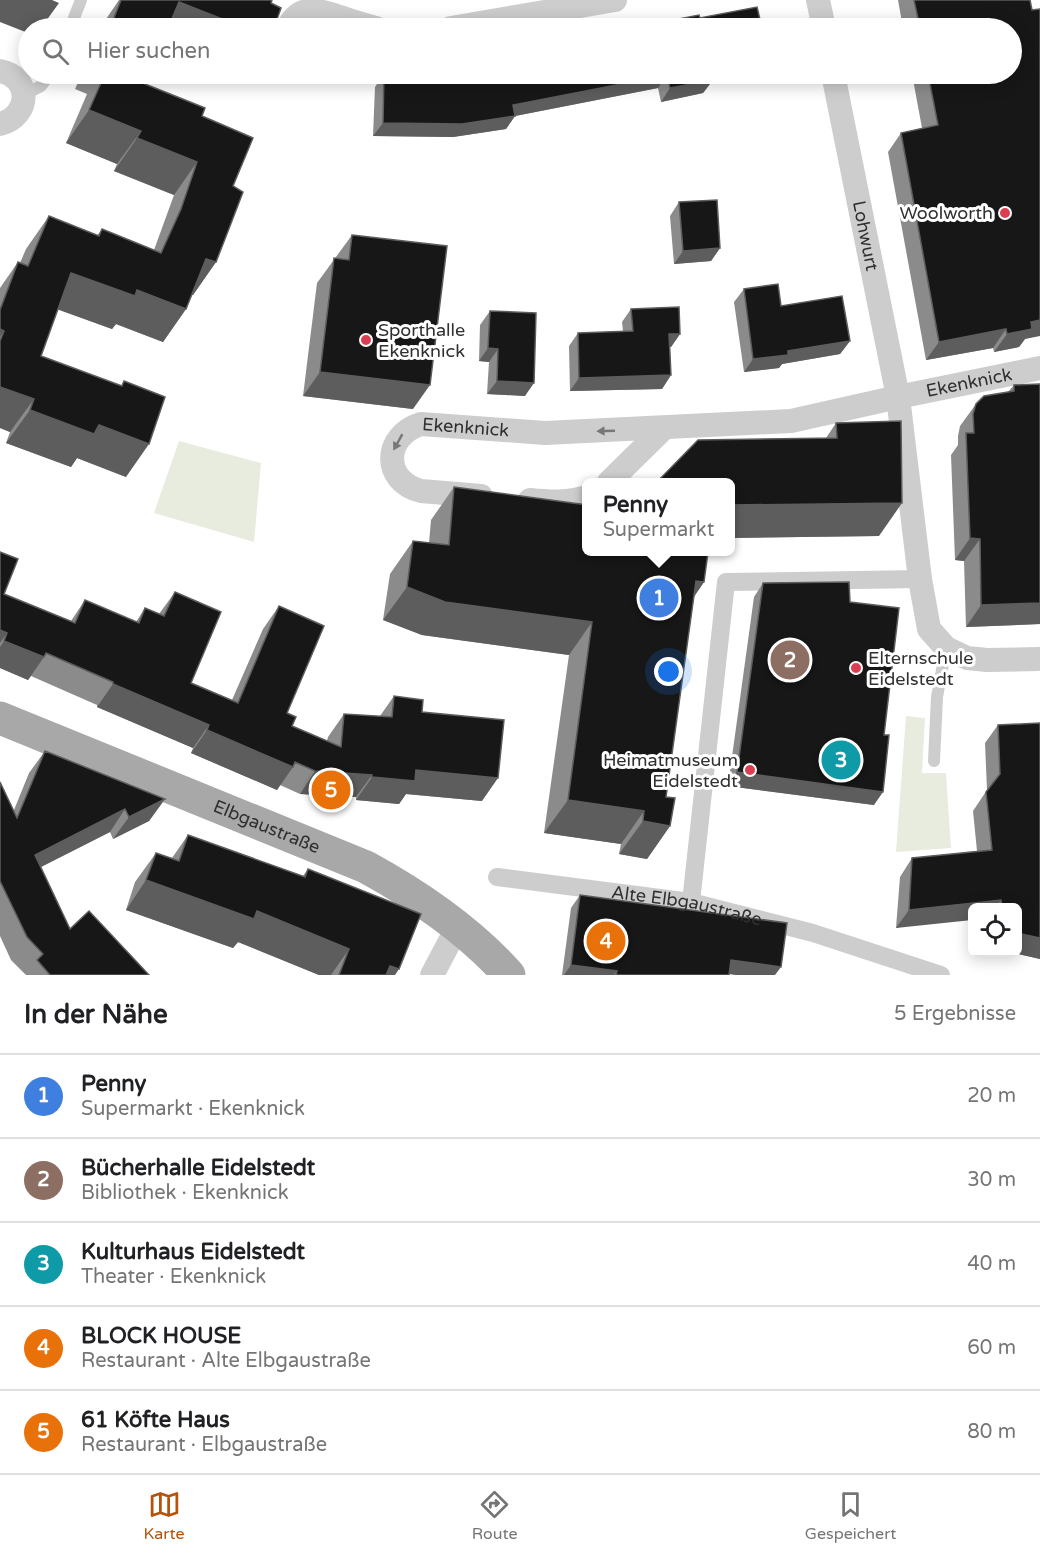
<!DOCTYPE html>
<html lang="de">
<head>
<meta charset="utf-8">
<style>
	body { margin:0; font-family:"Varela Round",sans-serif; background:#f2f2f2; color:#202124 }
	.controls { position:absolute; right:18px; bottom:18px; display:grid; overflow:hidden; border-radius:9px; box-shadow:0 3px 15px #0003 }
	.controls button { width:54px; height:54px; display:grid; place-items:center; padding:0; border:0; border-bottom:2px solid #e0e0e0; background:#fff; color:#202124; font:30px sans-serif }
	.you { position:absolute; left:669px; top:672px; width:21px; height:21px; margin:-15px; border:4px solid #fff; border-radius:50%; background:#1a73e8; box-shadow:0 0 0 9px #1a73e833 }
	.badge { display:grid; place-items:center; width:39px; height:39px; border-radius:50%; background:#b45309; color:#fff; font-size:20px; font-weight:700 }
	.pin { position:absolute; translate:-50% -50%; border:3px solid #fff; box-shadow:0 2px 6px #0006 }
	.popup { position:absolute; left:582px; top:478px; width:153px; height:78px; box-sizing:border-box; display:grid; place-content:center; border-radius:9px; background:#fff; filter:drop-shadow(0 2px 4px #0005); font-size:20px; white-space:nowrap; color:#757577 }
	.popup b { font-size:22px; color:#202124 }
	.popup::after { content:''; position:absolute; left:50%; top:100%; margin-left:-12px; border:12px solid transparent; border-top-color:#fff }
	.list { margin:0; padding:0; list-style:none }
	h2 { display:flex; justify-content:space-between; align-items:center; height:78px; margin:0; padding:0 24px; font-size:26px }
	h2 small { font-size:20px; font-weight:400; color:#757577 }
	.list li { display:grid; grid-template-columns:39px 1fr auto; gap:18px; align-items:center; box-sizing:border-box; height:84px; padding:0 24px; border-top:2px solid #e0e0e0 }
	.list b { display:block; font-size:22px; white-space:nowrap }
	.list p { margin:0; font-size:20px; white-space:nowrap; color:#757577 }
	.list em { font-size:20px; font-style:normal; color:#757577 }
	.icon { flex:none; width:33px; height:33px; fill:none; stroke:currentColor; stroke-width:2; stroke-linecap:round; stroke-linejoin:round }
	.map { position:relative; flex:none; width:1040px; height:975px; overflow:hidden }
	.search { position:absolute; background:#fff; box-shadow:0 3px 15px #0003; left:18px; right:18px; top:18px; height:66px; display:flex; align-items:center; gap:15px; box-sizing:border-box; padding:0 21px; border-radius:33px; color:#757577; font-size:22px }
	.sheet { height:498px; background:#fff }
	nav { display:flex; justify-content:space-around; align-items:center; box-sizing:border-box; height:84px; border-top:2px solid #e0e0e0; background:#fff; font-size:16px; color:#757577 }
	nav a { display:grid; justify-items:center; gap:3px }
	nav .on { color:#b45309 }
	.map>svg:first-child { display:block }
	.green { fill:#e7ecdf }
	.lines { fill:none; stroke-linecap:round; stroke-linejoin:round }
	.service { stroke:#cdcdcd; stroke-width:12 }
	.pedestrian { stroke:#cdcdcd; stroke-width:18 }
	.minor { stroke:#cdcdcd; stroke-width:24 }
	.primary { stroke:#a8a8a8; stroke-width:33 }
	.wall { fill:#8b8b8b }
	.shaded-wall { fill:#5d5d5d }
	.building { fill:#171717; stroke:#5d5d5d; stroke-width:1.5 }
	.oneway { fill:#777 }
	.poi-dot { fill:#db3e53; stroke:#fff; stroke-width:2 }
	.labels { text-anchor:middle; stroke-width:6; stroke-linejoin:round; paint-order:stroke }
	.poi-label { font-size:18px; fill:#303030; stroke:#fff; text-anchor:end }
	.street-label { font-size:18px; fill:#303030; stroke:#fff }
</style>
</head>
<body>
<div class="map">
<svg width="1040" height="975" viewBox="0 0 1040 975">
	<rect width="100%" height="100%" fill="#fff"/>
	<!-- green -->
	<g class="green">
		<path d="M 179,441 L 261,463 L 254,542 L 154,513 Z"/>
		<path d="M 906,716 L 925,718 L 922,773 L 946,773 L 951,848 L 896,852 Z"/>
	</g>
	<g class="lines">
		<!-- service -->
		<g class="service">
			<path d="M 70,28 L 81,0"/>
			<path d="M 24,95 L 41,86 L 50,74"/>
			<path d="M 934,761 L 937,697 L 946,648"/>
		</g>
		<!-- pedestrian -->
		<g class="pedestrian">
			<path id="s1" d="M 497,877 L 691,902 L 813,933 L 941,975"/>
			<path d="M 691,902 L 726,582 L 920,579"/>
		</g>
		<!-- minor -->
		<g class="minor">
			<path d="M 818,0 L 824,28"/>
			<path d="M 288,28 C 300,2 321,11 343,18 C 354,22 365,25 376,28"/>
			<path d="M 451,28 L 615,0"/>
			<path d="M 0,71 C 32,77 31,116 0,124"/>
			<path id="s2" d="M 833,74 L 898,397 L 920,579 L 929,629 L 946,648 L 967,658 L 987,660 L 1040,659"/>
			<path d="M 609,482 L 664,428"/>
			<path id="s3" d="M 481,496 L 421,491 C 382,481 383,436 421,424 L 545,433 L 791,421 L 898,397 L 1040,368"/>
			<path d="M 530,500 C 550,502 568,503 587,497"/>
			<path d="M 432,975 L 458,926"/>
		</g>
		<!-- primary -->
		<path class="primary" id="s4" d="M 0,718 L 366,867 C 419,896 469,930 509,975"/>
	</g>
	<!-- wall -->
	<g class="wall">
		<path d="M 119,0 L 272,0 L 271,3 L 274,28 L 100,28 Z"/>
		<path d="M 898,0 L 1030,0 L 1025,339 L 1019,347 L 994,352 L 993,348 L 926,360 L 888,152 L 901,133 L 922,128 L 912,74 L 1011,74 L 1011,28 L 903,28 Z"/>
		<path d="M 82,74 L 149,74 L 145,84 L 202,116 L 233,186 L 216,262 L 193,295 L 192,295 L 186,309 L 163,342 L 116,324 L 112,329 L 58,309 L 41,356 L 121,386 L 124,381 L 126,477 L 77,458 L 71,467 L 6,443 L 10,432 L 0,428 L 0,288 L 18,262 L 20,263 L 26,249 L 49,216 L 97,236 L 102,229 L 154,250 L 174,195 L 114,171 L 117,164 L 66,143 L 87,94 L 75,89 Z"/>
		<path d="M 384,74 L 458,76 L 711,74 L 713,80 L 703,93 L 661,102 L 658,88 L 515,116 L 506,129 L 453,137 L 373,136 L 375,87 Z"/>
		<path d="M 679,202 L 720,248 L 711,261 L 674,264 L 670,216 Z"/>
		<path d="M 352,235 L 413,409 L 303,396 L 317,283 Z"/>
		<path d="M 744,289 L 781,306 L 850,341 L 840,354 L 782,364 L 779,368 L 744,372 L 734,302 Z"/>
		<path d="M 631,309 L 680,334 L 671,347 L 670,347 L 671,375 L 662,389 L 570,391 L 569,346 L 578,333 L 623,331 L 622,322 Z"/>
		<path d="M 490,311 L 525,396 L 487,394 L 489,362 L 479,361 L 480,325 Z"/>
		<path d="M 1014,385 L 1040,624 L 966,627 L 964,561 L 955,560 L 951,455 L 958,445 L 958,436 L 960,426 L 976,404 L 1008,392 Z"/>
		<path d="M 836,423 L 879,536 L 731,538 L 731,483 L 826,438 Z"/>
		<path d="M 454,487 L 704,582 L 694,597 L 666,797 L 670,826 L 647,859 L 619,854 L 621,844 L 544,833 L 569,655 L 422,635 L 383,620 L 390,574 L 413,541 L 429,543 L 431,520 Z"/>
		<path d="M 0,552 L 4,594 L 71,621 L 85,600 L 136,622 L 145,608 L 159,614 L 175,592 L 191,683 L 232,700 L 263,629 L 279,606 L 287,713 L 292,726 L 327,741 L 328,737 L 344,714 L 380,716 L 394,696 L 422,712 L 482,801 L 406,794 L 399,804 L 356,800 L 356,797 L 300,794 L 280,785 L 277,790 L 191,753 L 193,748 L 97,707 L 97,705 L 31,676 L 28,680 L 0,668 Z"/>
		<path d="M 763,583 L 850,602 L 874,805 L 728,786 L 754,597 Z"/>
		<path d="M 998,725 L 1040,959 L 1009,952 L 1017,952 L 1017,908 L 972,908 L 896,928 L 900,877 L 912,858 L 977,851 L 973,811 L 987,790 L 985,743 Z"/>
		<path d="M 45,751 L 165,799 L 149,821 L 113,839 L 110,832 L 41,867 L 70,929 L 149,975 L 26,975 L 11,960 L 0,936 L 0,782 L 14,810 L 29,773 Z"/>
		<path d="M 188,835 L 303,876 L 308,869 L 395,975 L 319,975 L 238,942 L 233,948 L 126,910 L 135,882 L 156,853 L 172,858 Z"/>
		<path d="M 580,895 L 775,975 L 737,975 L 729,974 L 729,975 L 562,975 L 571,908 Z"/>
	</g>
	<!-- shaded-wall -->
	<g class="shaded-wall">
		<path d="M 0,0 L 52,0 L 59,3 L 41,28 L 28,28 L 28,33 L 0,22 Z"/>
		<path d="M 179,2 L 245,28 L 161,28 Z"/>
		<path d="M 667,75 L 658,88 L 515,116 L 506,129 L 453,137 L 373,136 L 383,123 L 513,105 Z"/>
		<path d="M 713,80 L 703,93 L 661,102 L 670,88 Z"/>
		<path d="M 89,110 L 141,131 L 117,164 L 66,143 Z"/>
		<path d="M 137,138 L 197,162 L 174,195 L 114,171 Z"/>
		<path d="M 720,248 L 711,261 L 674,264 L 683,251 Z"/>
		<path d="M 206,259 L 216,262 L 193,295 L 183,292 Z"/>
		<path d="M 71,273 L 137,290 L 186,309 L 163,342 L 116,324 L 112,329 L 48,306 Z"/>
		<path d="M 1040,320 L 1040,336 L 1025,339 L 1019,347 L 994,352 L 1007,334 L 1031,322 Z"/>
		<path d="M 0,329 L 4,331 L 0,337 Z"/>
		<path d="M 1006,329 L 993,348 L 926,360 L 939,342 Z"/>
		<path d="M 669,334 L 680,334 L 671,347 L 660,347 Z"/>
		<path d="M 850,341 L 840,354 L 782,364 L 779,368 L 744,372 L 753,359 L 788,351 Z"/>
		<path d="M 488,348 L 498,349 L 489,362 L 479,361 Z"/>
		<path d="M 320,372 L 430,385 L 413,409 L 303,396 Z"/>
		<path d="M 671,375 L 662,389 L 570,391 L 579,378 Z"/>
		<path d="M 497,381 L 534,383 L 525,396 L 487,394 Z"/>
		<path d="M 0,387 L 34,399 L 10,432 L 0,428 Z"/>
		<path d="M 30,410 L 99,425 L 149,444 L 126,477 L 77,458 L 71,467 L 6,443 Z"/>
		<path d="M 902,503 L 879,536 L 731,538 L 731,505 Z"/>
		<path d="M 970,538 L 980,539 L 964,561 L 955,560 Z"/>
		<path d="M 696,581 L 704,582 L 681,615 Z"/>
		<path d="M 407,587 L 592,622 L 569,655 L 422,635 L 383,620 Z"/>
		<path d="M 1040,603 L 1040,624 L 966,627 L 981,605 Z"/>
		<path d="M 0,630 L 7,633 L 0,643 Z"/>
		<path d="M 4,641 L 44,657 L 28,680 L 0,668 L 0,647 Z"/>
		<path d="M 113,684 L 209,725 L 193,748 L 97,707 Z"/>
		<path d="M 207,730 L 293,767 L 277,790 L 191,753 Z"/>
		<path d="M 416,770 L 498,778 L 482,801 L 406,794 L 399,804 L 356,800 L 372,777 Z"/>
		<path d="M 315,771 L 372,775 L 356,797 L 300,794 Z"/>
		<path d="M 737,772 L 883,792 L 874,805 L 728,786 Z"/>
		<path d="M 165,799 L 149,821 L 113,839 L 129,817 Z"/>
		<path d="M 568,800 L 644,811 L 621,844 L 544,833 Z"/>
		<path d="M 125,809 L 110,832 L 19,878 L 35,855 Z"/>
		<path d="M 643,821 L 670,826 L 647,859 L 619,854 Z"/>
		<path d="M 146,880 L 257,911 L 349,949 L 331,975 L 319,975 L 238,942 L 233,948 L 126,910 Z"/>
		<path d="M 1001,900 L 996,908 L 972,908 L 972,920 L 896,928 L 909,910 Z"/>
		<path d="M 1017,933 L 1040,938 L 1040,959 L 1009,952 L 1017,952 Z"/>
		<path d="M 731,960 L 781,967 L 775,975 L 737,975 L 722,973 Z"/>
		<path d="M 571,965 L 617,971 L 614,975 L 564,975 Z"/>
		<path d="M 390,966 L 399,969 L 395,975 L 383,975 Z"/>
	</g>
	<!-- building -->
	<g class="building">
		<path d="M 121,0 L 272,0 L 271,3 L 281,8 L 274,28 L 245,28 L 179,2 L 168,28 L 110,28 Z"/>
		<path d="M 914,0 L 1030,0 L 1032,10 L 1040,9 L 1040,320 L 1031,322 L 1032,329 L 1007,334 L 1006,329 L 939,342 L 901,133 L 938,125 L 928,74 L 1011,74 L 1011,28 L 920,28 Z"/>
		<path d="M 757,7 L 762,28 L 632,28 L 699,15 L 700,18 Z"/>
		<path d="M 105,74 L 149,74 L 145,84 L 205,108 L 202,116 L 253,138 L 233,186 L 243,192 L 230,226 L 216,262 L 206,259 L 186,309 L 137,290 L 135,296 L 71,273 L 41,356 L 122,386 L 124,381 L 165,397 L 149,444 L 99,425 L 94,434 L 30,410 L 34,399 L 0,387 L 0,341 L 4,331 L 0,329 L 0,310 L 18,262 L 28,266 L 49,216 L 99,236 L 102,229 L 161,253 L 181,209 L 197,162 L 137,138 L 141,131 L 89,110 Z"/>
		<path d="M 384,74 L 458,76 L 476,74 L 711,74 L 713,80 L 670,88 L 667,75 L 513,105 L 515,116 L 462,124 L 383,123 Z"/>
		<path d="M 717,200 L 720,248 L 683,251 L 679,202 Z"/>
		<path d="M 352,235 L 447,246 L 430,385 L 320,372 L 334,258 L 349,260 Z"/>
		<path d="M 778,284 L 781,306 L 842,296 L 850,341 L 788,351 L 788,355 L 753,359 L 744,289 Z"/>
		<path d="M 679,307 L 680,334 L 669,334 L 671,375 L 579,378 L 578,333 L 633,331 L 631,309 Z"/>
		<path d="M 490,311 L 536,313 L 534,383 L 497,381 L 498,349 L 488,348 Z"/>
		<path d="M 1040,384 L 1040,603 L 981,605 L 980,539 L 970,538 L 966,433 L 974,433 L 973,414 L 976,404 L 984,396 L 1014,391 L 1014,385 Z"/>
		<path d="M 901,421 L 902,503 L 731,505 L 731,483 L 656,483 L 698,440 L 837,438 L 836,423 Z"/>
		<path d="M 454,487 L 587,505 L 587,552 L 708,552 L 704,582 L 696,581 L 666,797 L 675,798 L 670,826 L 643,821 L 644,811 L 568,800 L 592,622 L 445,602 L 407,587 L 413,541 L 449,545 Z"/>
		<path d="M 0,552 L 18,559 L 4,594 L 75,623 L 85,600 L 139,623 L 145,608 L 164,616 L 175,592 L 221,612 L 191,683 L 238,703 L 279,606 L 324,626 L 287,713 L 296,717 L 292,726 L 341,747 L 344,714 L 392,717 L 394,696 L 423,700 L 422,712 L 504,720 L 498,778 L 416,770 L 415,781 L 372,777 L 372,775 L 315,771 L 295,762 L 293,767 L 207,730 L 209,725 L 113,684 L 113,682 L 46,653 L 44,657 L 4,641 L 7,633 L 0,630 Z"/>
		<path d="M 849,582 L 850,602 L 899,608 L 884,735 L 889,735 L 883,792 L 737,772 L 763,583 Z"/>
		<path d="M 1040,723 L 1040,938 L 1017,933 L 1017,908 L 1002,908 L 1001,900 L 909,910 L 912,858 L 992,850 L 986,792 L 1000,774 L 998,725 Z"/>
		<path d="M 45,751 L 165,799 L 129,817 L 125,809 L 35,855 L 70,929 L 89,911 L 149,975 L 50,975 L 37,960 L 43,954 L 27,937 L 0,881 L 0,782 L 17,818 Z"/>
		<path d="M 188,835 L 305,877 L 308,869 L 421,914 L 399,969 L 390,966 L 386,975 L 339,975 L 349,949 L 257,911 L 254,919 L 146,880 L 156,853 L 179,861 Z"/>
		<path d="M 580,895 L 787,923 L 781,967 L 731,960 L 729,975 L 616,975 L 617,971 L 571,965 Z"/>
	</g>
	<!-- one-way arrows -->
	<defs><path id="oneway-solid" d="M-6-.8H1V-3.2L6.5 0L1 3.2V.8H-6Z" transform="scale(1.5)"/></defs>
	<g class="oneway">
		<use href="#oneway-solid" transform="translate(606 431) rotate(178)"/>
		<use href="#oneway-solid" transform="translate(398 442) rotate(119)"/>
	</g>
	<!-- markers -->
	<g class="poi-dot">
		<circle cx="1005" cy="213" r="6"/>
		<circle cx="366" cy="340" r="6"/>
		<circle cx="856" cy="668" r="6"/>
		<circle cx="750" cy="770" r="6"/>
	</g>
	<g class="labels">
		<!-- poi labels -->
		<g class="poi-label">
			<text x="993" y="219">Woolworth</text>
			<text x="378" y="336" text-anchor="start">Sporthalle<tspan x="378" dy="21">Ekenknick</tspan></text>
			<text x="868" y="664" text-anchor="start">Elternschule<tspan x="868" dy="21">Eidelstedt</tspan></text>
			<text x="738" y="766">Heimatmuseum<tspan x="738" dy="21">Eidelstedt</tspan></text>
		</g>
		<!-- street labels -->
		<g class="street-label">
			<text dy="6" stroke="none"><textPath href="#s2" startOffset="165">Lohwurt</textPath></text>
			<text dy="6" stroke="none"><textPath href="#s3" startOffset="708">Ekenknick</textPath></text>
			<text dy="6" stroke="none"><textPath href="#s3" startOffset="200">Ekenknick</textPath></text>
			<text dy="6" stroke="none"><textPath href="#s4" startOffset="288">Elbgaustraße</textPath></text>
			<text dy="6" stroke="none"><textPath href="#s1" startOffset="192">Alte Elbgaustraße</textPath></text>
		</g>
	</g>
</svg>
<div class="controls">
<button><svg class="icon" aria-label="locate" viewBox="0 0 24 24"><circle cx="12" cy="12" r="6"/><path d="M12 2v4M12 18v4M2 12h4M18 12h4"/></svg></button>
</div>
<div class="you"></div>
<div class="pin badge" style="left:659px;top:598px;background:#3f7fe0">1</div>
<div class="popup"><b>Penny</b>Supermarkt</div>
<div class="pin badge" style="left:790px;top:660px;background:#8d6e63">2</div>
<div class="pin badge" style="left:841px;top:760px;background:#0f9aa8">3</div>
<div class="pin badge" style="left:606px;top:941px;background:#e8710a">4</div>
<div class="pin badge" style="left:331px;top:790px;background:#e8710a">5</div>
<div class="search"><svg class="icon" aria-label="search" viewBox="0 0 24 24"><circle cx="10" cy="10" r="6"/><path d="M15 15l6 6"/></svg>Hier suchen</div>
</div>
<section class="sheet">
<h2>In der Nähe<small>5 Ergebnisse</small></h2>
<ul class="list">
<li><span class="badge" style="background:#3f7fe0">1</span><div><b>Penny</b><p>Supermarkt · Ekenknick</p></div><em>20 m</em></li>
<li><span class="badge" style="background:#8d6e63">2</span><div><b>Bücherhalle Eidelstedt</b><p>Bibliothek · Ekenknick</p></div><em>30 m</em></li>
<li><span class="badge" style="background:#0f9aa8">3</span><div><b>Kulturhaus Eidelstedt</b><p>Theater · Ekenknick</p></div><em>40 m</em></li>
<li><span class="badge" style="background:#e8710a">4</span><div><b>BLOCK HOUSE</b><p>Restaurant · Alte Elbgaustraße</p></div><em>60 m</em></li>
<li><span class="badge" style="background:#e8710a">5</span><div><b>61 Köfte Haus</b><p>Restaurant · Elbgaustraße</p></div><em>80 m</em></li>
</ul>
</section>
<nav>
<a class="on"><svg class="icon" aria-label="map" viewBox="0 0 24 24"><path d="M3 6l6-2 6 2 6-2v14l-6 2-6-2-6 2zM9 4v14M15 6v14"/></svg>Karte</a>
<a><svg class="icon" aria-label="directions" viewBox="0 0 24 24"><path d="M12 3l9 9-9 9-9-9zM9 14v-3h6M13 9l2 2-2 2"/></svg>Route</a>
<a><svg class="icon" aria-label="saved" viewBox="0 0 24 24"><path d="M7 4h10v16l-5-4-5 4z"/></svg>Gespeichert</a>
</nav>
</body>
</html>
